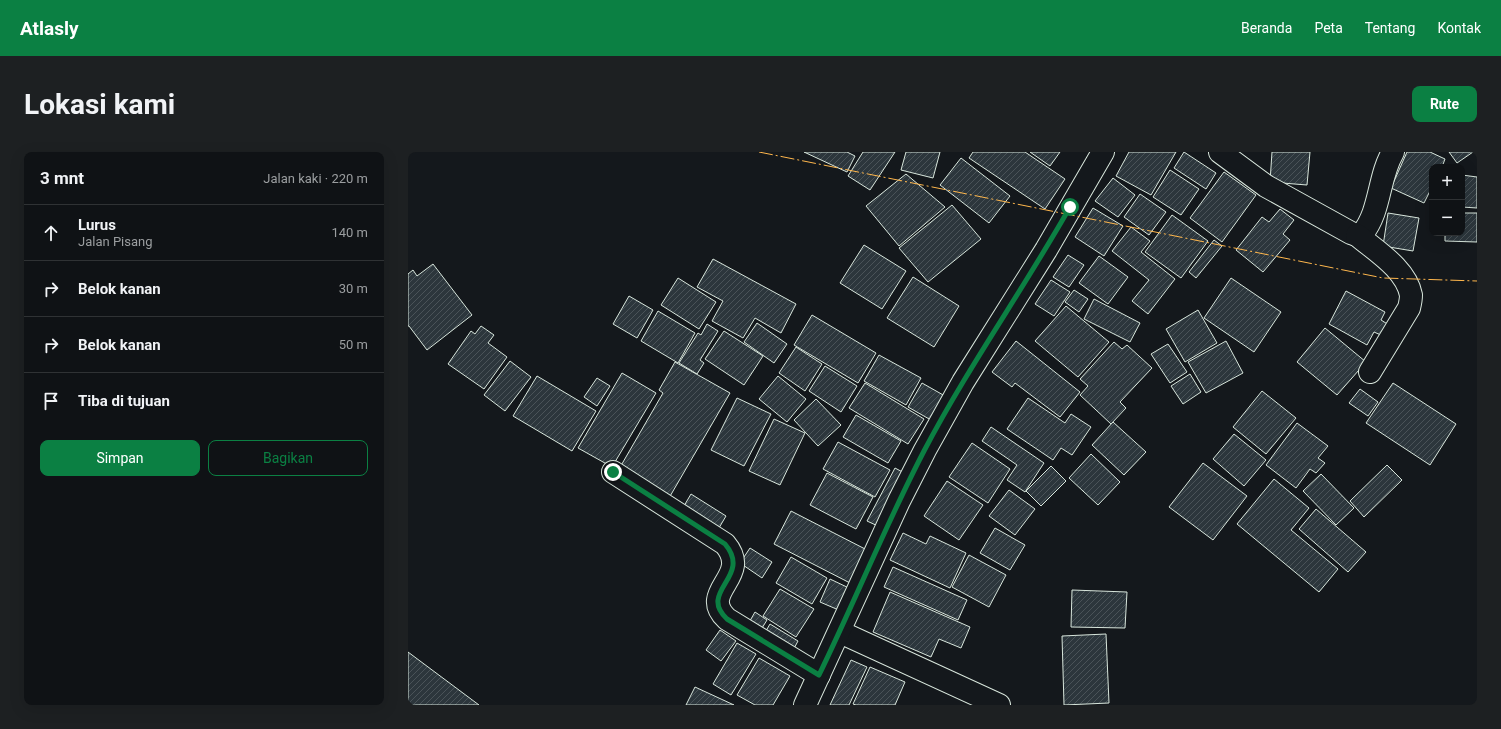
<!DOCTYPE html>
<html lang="id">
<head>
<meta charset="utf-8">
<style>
	body { margin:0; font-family:Roboto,sans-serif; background:#1d2022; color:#f1f3f6 }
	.controls { position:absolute; right:12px; top:12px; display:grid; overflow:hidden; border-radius:8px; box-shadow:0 4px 16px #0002 }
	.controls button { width:36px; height:36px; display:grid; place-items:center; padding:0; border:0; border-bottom:1px solid #2f3234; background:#0f1215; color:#f1f3f6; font:20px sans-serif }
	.stop { position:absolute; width:12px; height:12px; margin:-9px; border:3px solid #0b8043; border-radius:50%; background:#fff }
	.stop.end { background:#0b8043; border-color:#fff; box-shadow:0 1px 4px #0008 }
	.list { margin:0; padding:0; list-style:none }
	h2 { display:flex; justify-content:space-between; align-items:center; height:52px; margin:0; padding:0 16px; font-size:17px }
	h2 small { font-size:13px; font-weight:400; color:#9b9ea0 }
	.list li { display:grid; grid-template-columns:26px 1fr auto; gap:12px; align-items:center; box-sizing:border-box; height:56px; padding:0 16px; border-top:1px solid #2f3234 }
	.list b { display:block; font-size:15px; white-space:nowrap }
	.list p { margin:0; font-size:13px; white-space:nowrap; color:#9b9ea0 }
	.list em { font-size:13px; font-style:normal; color:#9b9ea0 }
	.actions { display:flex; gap:8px; padding:12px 16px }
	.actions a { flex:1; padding:9px 0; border:1px solid #0b8043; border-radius:8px; text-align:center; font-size:14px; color:#0b8043 }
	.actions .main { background:#0b8043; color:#fff }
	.icon { flex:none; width:22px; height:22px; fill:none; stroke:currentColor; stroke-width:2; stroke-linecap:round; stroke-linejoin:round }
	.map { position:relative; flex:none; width:1069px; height:553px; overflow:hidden; border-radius:8px }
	header { display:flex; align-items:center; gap:24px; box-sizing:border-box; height:56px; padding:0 20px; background:#0b8043; color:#fff }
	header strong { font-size:19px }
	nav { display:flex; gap:22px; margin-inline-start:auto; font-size:14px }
	.intro { display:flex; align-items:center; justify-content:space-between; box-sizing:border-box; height:96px; padding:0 24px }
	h1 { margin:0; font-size:28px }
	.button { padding:10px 18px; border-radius:8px; background:#0b8043; color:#fff; font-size:14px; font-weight:700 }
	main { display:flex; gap:24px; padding:0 24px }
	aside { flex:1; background:#0f1215; border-radius:8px; box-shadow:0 4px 16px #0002 }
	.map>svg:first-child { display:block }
	.building { fill:url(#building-hatch); stroke:#d8e6dc }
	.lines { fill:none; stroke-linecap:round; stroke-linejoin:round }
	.minor-casing { stroke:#d8e6dc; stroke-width:24 }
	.tertiary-casing { stroke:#d8e6dc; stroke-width:24 }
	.minor { stroke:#14181c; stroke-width:22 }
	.tertiary { stroke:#14181c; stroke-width:22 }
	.power { stroke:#ffb74d; stroke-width:1; stroke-dasharray:14 3 2 3; stroke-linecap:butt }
	.route { stroke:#0b8043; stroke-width:5 }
</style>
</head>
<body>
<header>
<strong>Atlasly</strong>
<nav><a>Beranda</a><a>Peta</a><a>Tentang</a><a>Kontak</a></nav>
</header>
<div class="intro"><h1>Lokasi kami</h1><a class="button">Rute</a></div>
<main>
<aside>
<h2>3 mnt<small>Jalan kaki · 220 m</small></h2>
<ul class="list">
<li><svg class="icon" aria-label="ahead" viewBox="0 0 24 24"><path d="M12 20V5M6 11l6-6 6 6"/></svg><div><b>Lurus</b><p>Jalan Pisang</p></div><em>140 m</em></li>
<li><svg class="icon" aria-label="right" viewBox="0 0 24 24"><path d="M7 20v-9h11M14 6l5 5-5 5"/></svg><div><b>Belok kanan</b></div><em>30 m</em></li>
<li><svg class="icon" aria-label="right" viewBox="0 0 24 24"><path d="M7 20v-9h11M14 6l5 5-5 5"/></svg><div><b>Belok kanan</b></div><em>50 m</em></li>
<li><svg class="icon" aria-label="arrive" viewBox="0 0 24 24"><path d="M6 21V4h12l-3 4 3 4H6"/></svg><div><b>Tiba di tujuan</b></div></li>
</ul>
<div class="actions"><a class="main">Simpan</a><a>Bagikan</a></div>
</aside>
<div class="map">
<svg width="1069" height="553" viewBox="0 0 1069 553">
	<defs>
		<pattern id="building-hatch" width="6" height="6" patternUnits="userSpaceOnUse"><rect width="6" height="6" fill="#2c363c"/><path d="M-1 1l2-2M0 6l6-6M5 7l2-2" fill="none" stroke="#4a5358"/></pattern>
	</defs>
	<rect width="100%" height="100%" fill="#14181c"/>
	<!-- building -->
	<g class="building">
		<path d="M 396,0 L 439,0 L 447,4 L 439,20 Z"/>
		<path d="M 455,0 L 487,0 L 462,38 L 440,24 Z"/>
		<path d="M 498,0 L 532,0 L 525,26 L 493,18 Z"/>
		<path d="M 565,0 L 617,0 L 657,27 L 637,57 L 561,6 Z"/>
		<path d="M 622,0 L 652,0 L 642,14 Z"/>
		<path d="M 721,0 L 768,0 L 743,43 L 708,24 Z"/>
		<path d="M 776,0 L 808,21 L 798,37 L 766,16 Z"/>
		<path d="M 864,0 L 902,0 L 899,33 L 862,30 Z"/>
		<path d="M 999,0 L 1022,0 L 1037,7 L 1034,15 L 1024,15 L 1024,35 L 1016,51 L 983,36 Z"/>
		<path d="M 1041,0 L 1065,0 L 1049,11 Z"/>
		<path d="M 553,6 L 602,44 L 581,71 L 532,33 Z"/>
		<path d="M 762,18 L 791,37 L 773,63 L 745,45 Z"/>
		<path d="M 816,20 L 848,43 L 814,90 L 782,66 Z"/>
		<path d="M 498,22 L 537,55 L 491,94 L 458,54 Z"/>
		<path d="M 1054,23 L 1069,25 L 1069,56 L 1054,55 Z"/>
		<path d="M 705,26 L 727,43 L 710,65 L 687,49 Z"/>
		<path d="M 732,42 L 758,60 L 741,83 L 716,65 Z"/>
		<path d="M 544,53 L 573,87 L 520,130 L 491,96 Z"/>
		<path d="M 685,56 L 715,74 L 696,104 L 667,85 Z"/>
		<path d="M 872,57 L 886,68 L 875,82 L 882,88 L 855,120 L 828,98 L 854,65 L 861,70 Z"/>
		<path d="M 980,61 L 1011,66 L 1005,99 L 975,94 Z"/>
		<path d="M 1054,61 L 1069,61 L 1069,90 L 1037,89 L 1037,81 L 1054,81 Z"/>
		<path d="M 764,63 L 800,89 L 773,126 L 737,100 Z"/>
		<path d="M 723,75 L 742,89 L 733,100 L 767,127 L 740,162 L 724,149 L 741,128 L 704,99 Z"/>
		<path d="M 806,88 L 814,94 L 788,126 L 781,120 Z"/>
		<path d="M 456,93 L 498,119 L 474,157 L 432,131 Z"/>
		<path d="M 660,103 L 676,113 L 661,135 L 645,125 Z"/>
		<path d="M 691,104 L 720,125 L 700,152 L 671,131 Z"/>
		<path d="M 305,107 L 388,152 L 373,181 L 347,166 L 335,186 L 304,169 L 315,149 L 289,135 Z"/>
		<path d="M 25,112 L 64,163 L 19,198 L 1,174 L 0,174 L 0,122 L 5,118 L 9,124 Z"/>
		<path d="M 505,125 L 551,154 L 526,195 L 479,166 Z"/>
		<path d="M 270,126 L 308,150 L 291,177 L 253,153 Z"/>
		<path d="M 823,126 L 873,160 L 846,200 L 796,166 Z"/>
		<path d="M 643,128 L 662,140 L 646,164 L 627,152 Z"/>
		<path d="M 666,138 L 680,147 L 671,160 L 657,150 Z"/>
		<path d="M 938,139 L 977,160 L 973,168 L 981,173 L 975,184 L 966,180 L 959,193 L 921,172 Z"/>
		<path d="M 221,144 L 245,158 L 229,186 L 205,172 Z"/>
		<path d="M 686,147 L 732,171 L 722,190 L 676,167 Z"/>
		<path d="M 658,154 L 701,190 L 670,225 L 627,189 Z"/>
		<path d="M 790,158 L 809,191 L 777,210 L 758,177 Z"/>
		<path d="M 250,159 L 287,181 L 270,211 L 233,189 Z"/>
		<path d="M 404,163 L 468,201 L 450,231 L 386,193 Z"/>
		<path d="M 349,171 L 379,192 L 366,211 L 336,190 Z"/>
		<path d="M 299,172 L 310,179 L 292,208 L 296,211 L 289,222 L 271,211 L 290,181 L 293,183 Z"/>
		<path d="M 73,174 L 86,183 L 80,191 L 99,205 L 76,237 L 40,212 L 63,179 L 67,182 Z"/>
		<path d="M 917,176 L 958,210 L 929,243 L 889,210 Z"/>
		<path d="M 316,179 L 355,204 L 336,233 L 297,207 Z"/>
		<path d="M 608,189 L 672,240 L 652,265 L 607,231 L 604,235 L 584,220 Z"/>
		<path d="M 818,189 L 835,221 L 798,241 L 780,210 Z"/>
		<path d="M 706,190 L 714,197 L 719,193 L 744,216 L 712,250 L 718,256 L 703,272 L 672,243 L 680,234 L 672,227 Z"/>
		<path d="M 760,192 L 779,220 L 762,231 L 743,202 Z"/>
		<path d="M 388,195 L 414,212 L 397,239 L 371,221 Z"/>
		<path d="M 471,203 L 513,226 L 498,253 L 456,229 Z"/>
		<path d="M 102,209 L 123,225 L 97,259 L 76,243 Z"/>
		<path d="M 267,210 L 322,241 L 261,346 L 211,317 L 255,241 L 251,238 Z"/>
		<path d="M 417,214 L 449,234 L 433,260 L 401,239 Z"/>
		<path d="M 214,221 L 248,241 L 204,315 L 170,296 Z"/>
		<path d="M 782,222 L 793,240 L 775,252 L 763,234 Z"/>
		<path d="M 129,224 L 188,259 L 164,299 L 105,264 Z"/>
		<path d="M 370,224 L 398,247 L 379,270 L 351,247 Z"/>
		<path d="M 189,226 L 202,234 L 189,254 L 176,245 Z"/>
		<path d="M 457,231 L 516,267 L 500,292 L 441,256 Z"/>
		<path d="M 514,231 L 544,248 L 530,272 L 500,255 Z"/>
		<path d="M 985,231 L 1048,272 L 1022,313 L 958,271 Z"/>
		<path d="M 952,237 L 970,250 L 960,264 L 941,251 Z"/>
		<path d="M 854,239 L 888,266 L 858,302 L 825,275 Z"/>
		<path d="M 329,246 L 363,262 L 336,314 L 303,298 Z"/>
		<path d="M 620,246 L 657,271 L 663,262 L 683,275 L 664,303 L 653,296 L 645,308 L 599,277 Z"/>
		<path d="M 408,247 L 433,273 L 410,294 L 386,268 Z"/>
		<path d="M 448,263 L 493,289 L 480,311 L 435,285 Z"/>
		<path d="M 366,267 L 397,281 L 372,333 L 341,319 Z"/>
		<path d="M 705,270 L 738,300 L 716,323 L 684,293 Z"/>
		<path d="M 889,271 L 920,294 L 910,306 L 917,311 L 908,321 L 902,317 L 888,336 L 858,313 Z"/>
		<path d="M 583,275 L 636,311 L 617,340 L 599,328 L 609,313 L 574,289 Z"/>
		<path d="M 826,282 L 858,308 L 836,334 L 805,307 Z"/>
		<path d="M 430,290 L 482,318 L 467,345 L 415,317 Z"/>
		<path d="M 564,291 L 602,317 L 580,351 L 541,325 Z"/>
		<path d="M 683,302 L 712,330 L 690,353 L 661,326 Z"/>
		<path d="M 795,311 L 839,344 L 805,388 L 761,355 Z"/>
		<path d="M 979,313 L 994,328 L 956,365 L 942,349 Z"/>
		<path d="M 643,314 L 658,329 L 633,354 L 618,339 Z"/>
		<path d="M 487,316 L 500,323 L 472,375 L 459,369 Z"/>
		<path d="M 419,321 L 465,345 L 448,377 L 402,353 Z"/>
		<path d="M 913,322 L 946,356 L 928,373 L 895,339 Z"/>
		<path d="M 866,327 L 901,356 L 883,378 L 930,417 L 911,440 L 829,372 Z"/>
		<path d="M 539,329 L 575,353 L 551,388 L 516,364 Z"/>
		<path d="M 601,338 L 627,357 L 607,383 L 581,364 Z"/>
		<path d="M 283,342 L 318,364 L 308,381 L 273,359 Z"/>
		<path d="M 908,357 L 958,400 L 940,420 L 891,377 Z"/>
		<path d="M 383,359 L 461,399 L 444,432 L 366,392 Z"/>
		<path d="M 587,376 L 617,393 L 602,418 L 572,401 Z"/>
		<path d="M 495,381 L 518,392 L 522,384 L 558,401 L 542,436 L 482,408 Z"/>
		<path d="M 342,396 L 364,410 L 354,426 L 332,411 Z"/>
		<path d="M 561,403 L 598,423 L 581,455 L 544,435 Z"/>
		<path d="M 383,405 L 419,426 L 404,452 L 368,431 Z"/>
		<path d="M 485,415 L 559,448 L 550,468 L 476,435 Z"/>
		<path d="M 422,427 L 443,437 L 433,459 L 412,450 Z"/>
		<path d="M 372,437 L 406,457 L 388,485 L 355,464 Z"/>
		<path d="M 664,438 L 719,440 L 717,476 L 663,475 Z"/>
		<path d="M 482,440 L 562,475 L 553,496 L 531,487 L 523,505 L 465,480 Z"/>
		<path d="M 347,460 L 359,468 L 351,481 L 339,474 Z"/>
		<path d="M 362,472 L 390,489 L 383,502 L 355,484 Z"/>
		<path d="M 312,478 L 328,489 L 313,509 L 298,498 Z"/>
		<path d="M 698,482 L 701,551 L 656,553 L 654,484 Z"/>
		<path d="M 329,491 L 348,502 L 323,543 L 305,532 Z"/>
		<path d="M 0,500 L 71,553 L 0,553 Z"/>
		<path d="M 351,506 L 382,524 L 365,553 L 347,553 L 329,543 Z"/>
		<path d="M 443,508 L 459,515 L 441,553 L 422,553 Z"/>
		<path d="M 462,515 L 497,530 L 487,553 L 448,553 L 445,552 Z"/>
		<path d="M 287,535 L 326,553 L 278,553 Z"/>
	</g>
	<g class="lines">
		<defs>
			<g id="minor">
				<path d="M 812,0 L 858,34 L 943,81 L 949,83 L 954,82 C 973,59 970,25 985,0"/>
				<path d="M 949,83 C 968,99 998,117 1003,143 C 1003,147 1002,152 1001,156 L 962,220"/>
				<path d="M 205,320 L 317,392 C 345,425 289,439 319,467 L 411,523"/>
				<path d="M 432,480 L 591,553"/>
			</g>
			<path id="tertiary" d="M 397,553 L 491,349 L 517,298 L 555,230 L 638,98 L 695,0"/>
		</defs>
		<!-- minor casing -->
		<use href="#minor" class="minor-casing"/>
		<!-- tertiary casing -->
		<use href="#tertiary" class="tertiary-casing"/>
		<!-- minor -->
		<use href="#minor" class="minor"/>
		<!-- tertiary -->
		<use href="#tertiary" class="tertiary"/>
		<!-- power -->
		<path class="power" d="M 351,0 L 975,126 L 1069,129"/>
	</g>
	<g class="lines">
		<!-- route -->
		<path class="route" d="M 205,320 L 317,392 C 345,425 289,439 319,467 L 411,523 C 447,449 478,372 516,299 C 560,215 615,138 662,55"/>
	</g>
</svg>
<div class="controls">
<button>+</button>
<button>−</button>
</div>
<div class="stop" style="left:662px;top:55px"></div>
<div class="stop end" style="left:205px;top:320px"></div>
</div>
</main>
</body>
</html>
